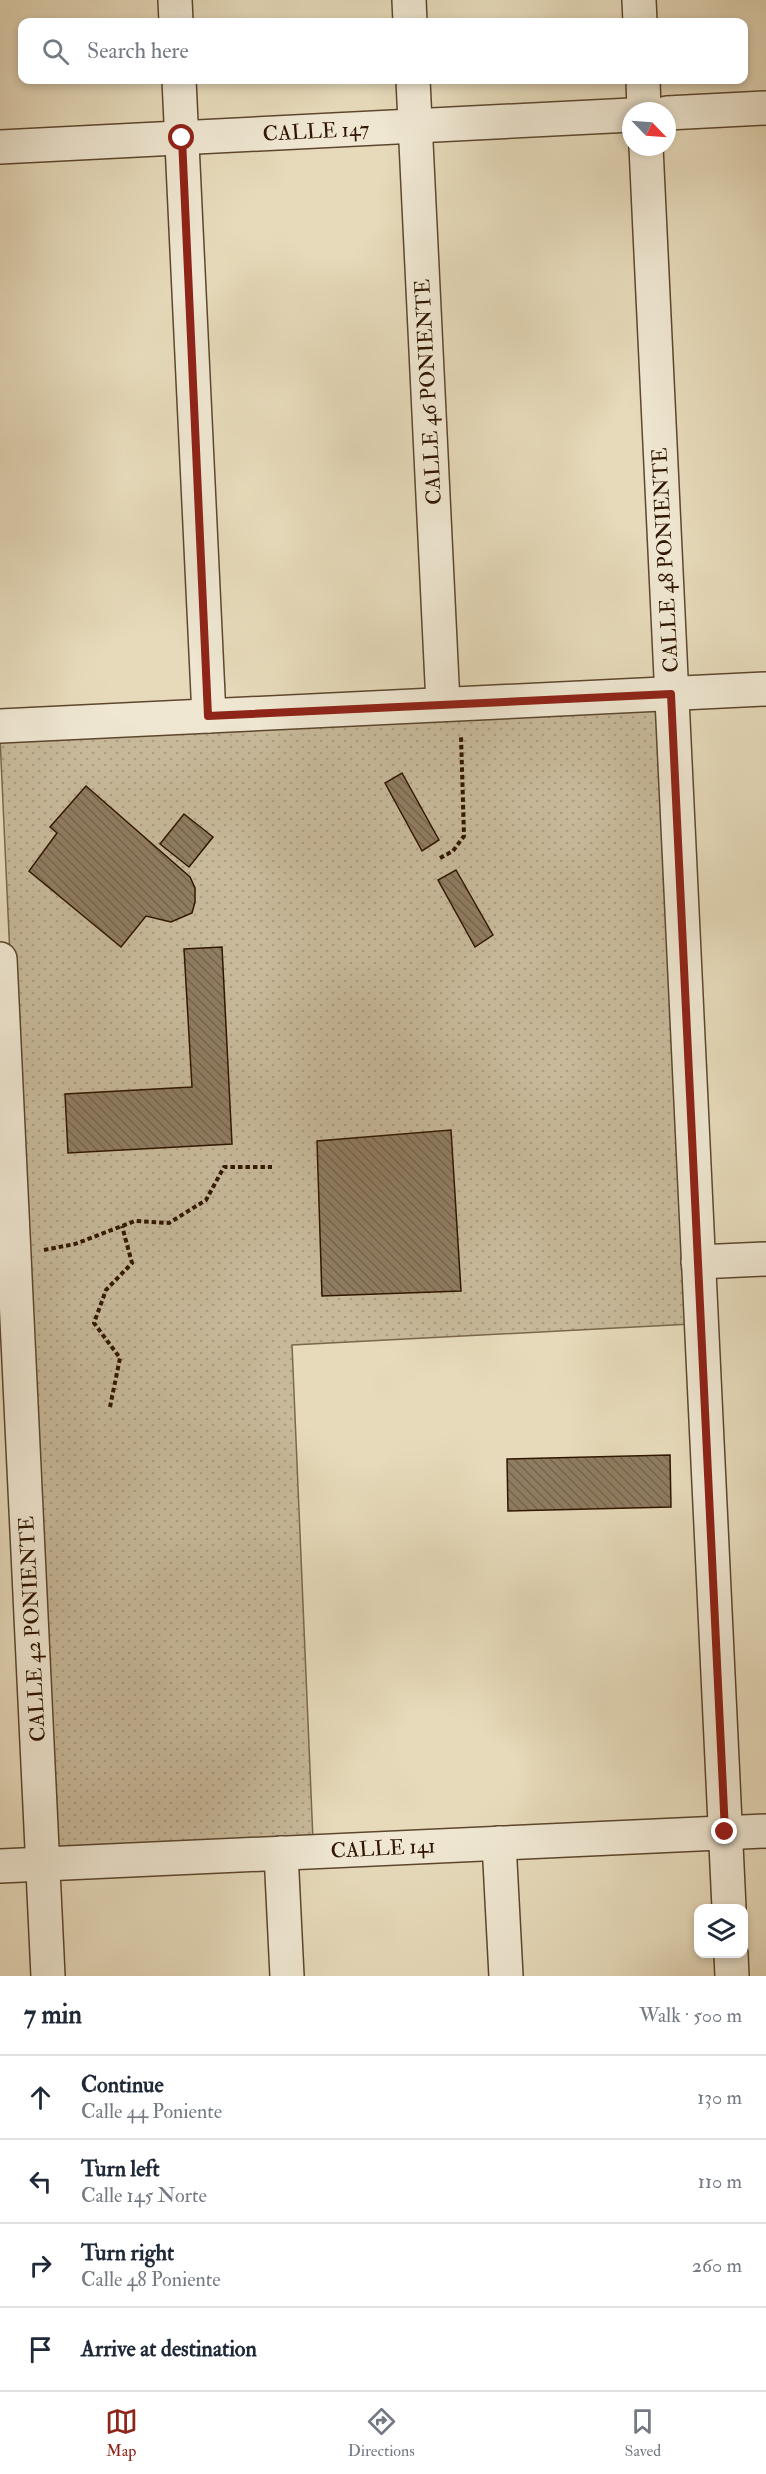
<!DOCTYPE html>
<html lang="en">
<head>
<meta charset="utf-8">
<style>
	body { margin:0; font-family:"IM FELL Double Pica",serif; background:#f2f2f3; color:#1f2937 }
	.controls { position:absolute; right:18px; bottom:18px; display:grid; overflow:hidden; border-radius:12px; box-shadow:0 3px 9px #0003 }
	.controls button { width:54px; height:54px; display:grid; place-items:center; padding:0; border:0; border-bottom:2px solid #e0e1e3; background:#fff; color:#1f2937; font:30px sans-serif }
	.compass { position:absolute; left:622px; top:102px; width:54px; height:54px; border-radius:50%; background:#fff; box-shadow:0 3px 9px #0003; rotate:115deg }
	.stop { position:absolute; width:18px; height:18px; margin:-14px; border:4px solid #8f2418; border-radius:50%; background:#fff }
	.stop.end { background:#8f2418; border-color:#fff; box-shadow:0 2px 6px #0008 }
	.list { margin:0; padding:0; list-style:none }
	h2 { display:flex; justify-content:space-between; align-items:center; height:78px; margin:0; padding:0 24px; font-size:26px }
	h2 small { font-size:20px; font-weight:400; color:#747a83 }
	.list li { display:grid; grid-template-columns:39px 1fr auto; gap:18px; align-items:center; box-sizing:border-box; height:84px; padding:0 24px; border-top:2px solid #e0e1e3 }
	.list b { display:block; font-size:22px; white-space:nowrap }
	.list p { margin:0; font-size:20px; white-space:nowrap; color:#747a83 }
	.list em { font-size:20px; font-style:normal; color:#747a83 }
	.icon { flex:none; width:33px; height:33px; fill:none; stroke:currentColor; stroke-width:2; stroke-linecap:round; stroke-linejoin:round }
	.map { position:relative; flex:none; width:766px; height:1976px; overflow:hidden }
	.search { position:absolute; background:#fff; box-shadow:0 3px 9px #0003; left:18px; right:18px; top:18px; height:66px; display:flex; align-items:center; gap:15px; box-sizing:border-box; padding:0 21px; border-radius:12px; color:#747a83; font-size:22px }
	.sheet { height:414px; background:#fff }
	nav { display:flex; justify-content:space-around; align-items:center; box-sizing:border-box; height:84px; border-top:2px solid #e0e1e3; background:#fff; font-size:16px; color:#747a83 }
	nav a { display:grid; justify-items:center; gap:3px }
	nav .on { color:#8f2418 }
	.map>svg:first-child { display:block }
	.park { fill:url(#park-dots); stroke:#7c684d; stroke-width:1.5 }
	.building { fill:url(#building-back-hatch); stroke:#311600; stroke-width:1.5 }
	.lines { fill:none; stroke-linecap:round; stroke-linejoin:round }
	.minor-casing { stroke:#5e472e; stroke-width:36 }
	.path { stroke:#311600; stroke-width:4; stroke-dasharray:4.5 3; stroke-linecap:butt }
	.minor { stroke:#efe7d2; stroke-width:33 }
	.route { stroke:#8f2418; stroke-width:8 }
	.labels { text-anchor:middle; stroke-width:4.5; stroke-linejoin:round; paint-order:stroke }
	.street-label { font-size:21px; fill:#311600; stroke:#efe7d2 }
</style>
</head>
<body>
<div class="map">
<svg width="766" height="1976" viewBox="0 0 766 1976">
	<defs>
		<pattern id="park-dots" width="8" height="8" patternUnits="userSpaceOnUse" patternTransform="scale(1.5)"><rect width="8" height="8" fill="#c7b99a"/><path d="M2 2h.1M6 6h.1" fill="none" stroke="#ab9e83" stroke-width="1.8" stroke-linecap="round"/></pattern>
		<pattern id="building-back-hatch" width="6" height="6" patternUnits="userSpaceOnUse" patternTransform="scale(1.5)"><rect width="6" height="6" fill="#8f7c61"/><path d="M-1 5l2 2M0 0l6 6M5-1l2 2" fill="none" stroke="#75654e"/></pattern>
	</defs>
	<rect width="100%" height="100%" fill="#e6daba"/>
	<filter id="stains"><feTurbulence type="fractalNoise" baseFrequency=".00333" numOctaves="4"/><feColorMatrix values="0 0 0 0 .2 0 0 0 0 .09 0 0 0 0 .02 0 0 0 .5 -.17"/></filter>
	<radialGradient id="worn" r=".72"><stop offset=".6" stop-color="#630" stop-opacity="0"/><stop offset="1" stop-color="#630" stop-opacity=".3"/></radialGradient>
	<!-- park -->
	<path class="park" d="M 663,703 L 691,1324 L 292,1345 L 313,1840 L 51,1853 L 0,738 Z"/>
	<!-- building -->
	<g class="building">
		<path d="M 402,773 L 439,840 L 422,851 L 385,783 Z"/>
		<path d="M 86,786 L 190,877 L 195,888 L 195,902 L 192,913 L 171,922 L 146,916 L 121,947 L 29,871 L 57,833 L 50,827 Z"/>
		<path d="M 184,814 L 213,837 L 189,867 L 160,844 Z"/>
		<path d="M 456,870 L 493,935 L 475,947 L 438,880 Z"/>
		<path d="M 222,947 L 232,1144 L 68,1153 L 65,1094 L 192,1087 L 184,949 Z"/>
		<path d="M 451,1130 L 461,1291 L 322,1296 L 317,1141 Z"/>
		<path d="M 670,1455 L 671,1507 L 508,1511 L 507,1459 Z"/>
	</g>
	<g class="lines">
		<defs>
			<g id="minor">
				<path d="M 175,0 L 176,22"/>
				<path d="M 409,0 L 410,22"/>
				<path d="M 639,0 L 640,22"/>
				<path d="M 179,80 L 209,716"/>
				<path d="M 413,80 L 443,704"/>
				<path d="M 643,80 L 644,111"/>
				<path d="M 667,113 L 766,108"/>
				<path d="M 0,147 L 631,115"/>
				<path d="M 646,147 L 729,1908"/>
				<path d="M 0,726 L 766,689"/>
				<path d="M 0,959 L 48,1976"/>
				<path d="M 698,1262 L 766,1259"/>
				<path d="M 499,1843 L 506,1976"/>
				<path d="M 281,1853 L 287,1976"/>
				<path d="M 0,1866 L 766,1831"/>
				<path d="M 731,1954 L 732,1976"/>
			</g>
		</defs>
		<!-- minor casing -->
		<use href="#minor" class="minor-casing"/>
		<!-- path -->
		<g class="path">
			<path d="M 440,858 L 453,851 L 464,836 L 461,735"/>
			<path d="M 44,1250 L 75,1244 L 135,1221 L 169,1223 L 206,1200 L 224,1167 L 272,1167"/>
			<path d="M 110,1407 L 120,1358 L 94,1323 L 106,1290 L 132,1263 L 122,1226"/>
		</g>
		<!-- minor -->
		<use href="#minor" class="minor"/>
	</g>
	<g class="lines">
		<!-- route -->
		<path class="route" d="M 182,138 L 208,716 L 671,694 L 725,1832"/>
	</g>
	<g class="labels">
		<!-- street labels -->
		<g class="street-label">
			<text transform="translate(316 131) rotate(-3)" y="7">CALLE 147</text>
			<text transform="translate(428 392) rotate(-93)" y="7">CALLE 46 PONIENTE</text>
			<text transform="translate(665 560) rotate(-93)" y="7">CALLE 48 PONIENTE</text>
			<text transform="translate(32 1629) rotate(-93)" y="7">CALLE 42 PONIENTE</text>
			<text transform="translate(383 1848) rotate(-3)" y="7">CALLE 141</text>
		</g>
	</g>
	<rect width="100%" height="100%" filter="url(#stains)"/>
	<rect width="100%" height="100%" fill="url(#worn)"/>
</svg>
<div class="controls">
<button><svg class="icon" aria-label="layers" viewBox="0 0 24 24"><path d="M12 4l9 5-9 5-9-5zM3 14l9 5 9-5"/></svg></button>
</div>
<svg class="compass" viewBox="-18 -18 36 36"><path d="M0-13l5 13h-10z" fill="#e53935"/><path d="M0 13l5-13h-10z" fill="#747a83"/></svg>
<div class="stop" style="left:182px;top:138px"></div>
<div class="stop end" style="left:725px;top:1832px"></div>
<div class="search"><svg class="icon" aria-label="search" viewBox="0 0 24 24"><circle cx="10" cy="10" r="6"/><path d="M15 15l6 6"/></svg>Search here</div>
</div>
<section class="sheet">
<h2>7 min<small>Walk · 500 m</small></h2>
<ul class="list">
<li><svg class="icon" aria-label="ahead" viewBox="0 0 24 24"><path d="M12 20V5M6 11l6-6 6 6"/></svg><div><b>Continue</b><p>Calle 44 Poniente</p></div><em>130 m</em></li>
<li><svg class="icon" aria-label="left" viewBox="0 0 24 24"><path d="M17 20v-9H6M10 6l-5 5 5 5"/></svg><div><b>Turn left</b><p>Calle 145 Norte</p></div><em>110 m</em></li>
<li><svg class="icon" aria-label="right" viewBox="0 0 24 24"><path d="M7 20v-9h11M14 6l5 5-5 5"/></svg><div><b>Turn right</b><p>Calle 48 Poniente</p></div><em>260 m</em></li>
<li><svg class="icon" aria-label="arrive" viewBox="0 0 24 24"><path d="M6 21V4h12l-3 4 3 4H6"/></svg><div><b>Arrive at destination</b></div></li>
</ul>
</section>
<nav>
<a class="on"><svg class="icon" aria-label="map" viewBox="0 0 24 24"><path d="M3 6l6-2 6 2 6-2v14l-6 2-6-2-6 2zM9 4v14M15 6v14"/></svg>Map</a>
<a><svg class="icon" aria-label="directions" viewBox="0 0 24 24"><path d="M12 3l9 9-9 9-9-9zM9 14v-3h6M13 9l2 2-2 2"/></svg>Directions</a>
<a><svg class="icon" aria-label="saved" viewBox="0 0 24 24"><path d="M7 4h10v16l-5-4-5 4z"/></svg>Saved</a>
</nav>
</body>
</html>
